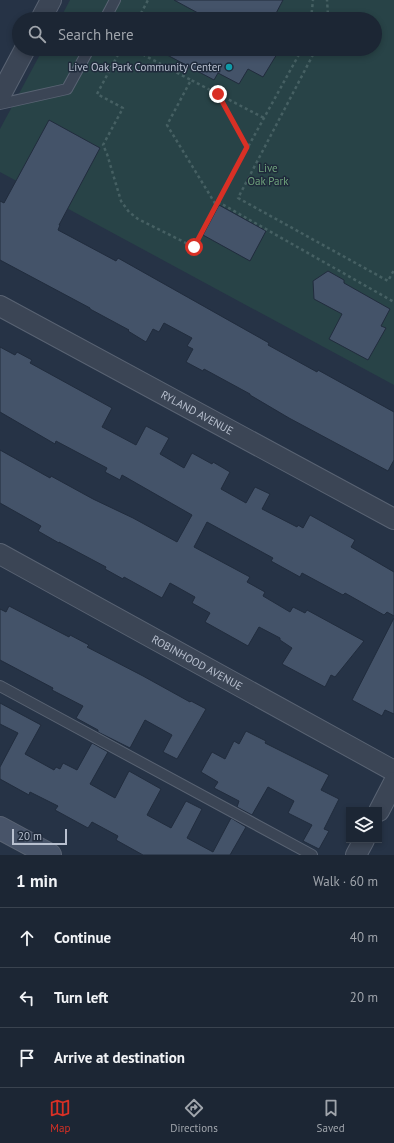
<!DOCTYPE html>
<html lang="en">
<head>
<meta charset="utf-8">
<style>
	body { margin:0; font-family:"PT Sans",sans-serif; background:#293240; color:#f1f3f6 }
	.controls { position:absolute; right:12px; bottom:12px; display:grid; overflow:hidden; border-radius:0px; box-shadow:0 2px 6px #0003 }
	.controls button { width:36px; height:36px; display:grid; place-items:center; padding:0; border:0; border-bottom:1px solid #3a434f; background:#1c2634; color:#f1f3f6; font:20px sans-serif }
	.scale { position:absolute; left:12px; bottom:10px; width:55px; box-sizing:border-box; padding-left:4px; border:2px solid #b8c0cf; border-top:0; font-size:11px; line-height:14px; white-space:nowrap; color:#b8c0cf; -webkit-text-stroke:3px #1f2a3b; paint-order:stroke }
	.stop { position:absolute; width:12px; height:12px; margin:-9px; border:3px solid #d93025; border-radius:50%; background:#fff }
	.stop.end { background:#d93025; border-color:#fff; box-shadow:0 1px 4px #0008 }
	.list { margin:0; padding:0; list-style:none }
	h2 { display:flex; justify-content:space-between; align-items:center; height:52px; margin:0; padding:0 16px; font-size:17px }
	h2 small { font-size:13px; font-weight:400; color:#a0a5ac }
	.list li { display:grid; grid-template-columns:26px 1fr auto; gap:12px; align-items:center; box-sizing:border-box; height:60px; padding:0 16px; border-top:1px solid #3a434f }
	.list b { display:block; font-size:15px; white-space:nowrap }
	.list em { font-size:13px; font-style:normal; color:#a0a5ac }
	.icon { flex:none; width:22px; height:22px; fill:none; stroke:currentColor; stroke-width:2; stroke-linecap:round; stroke-linejoin:round }
	.map { position:relative; flex:none; width:394px; height:855px; overflow:hidden }
	.search { position:absolute; background:#1c2634; box-shadow:0 2px 6px #0003; left:12px; right:12px; top:12px; height:44px; display:flex; align-items:center; gap:10px; box-sizing:border-box; padding:0 14px; border-radius:22px; color:#a0a5ac; font-size:15px }
	.sheet { height:232px; background:#1c2634 }
	nav { display:flex; justify-content:space-around; align-items:center; box-sizing:border-box; height:56px; border-top:1px solid #3a434f; background:#1c2634; font-size:11px; color:#a0a5ac }
	nav a { display:grid; justify-items:center; gap:2px }
	nav .on { color:#d93025 }
	.map>svg:first-child { display:block }
	.green { fill:#284347 }
	.building { fill:#445369; stroke:#212c3d }
	.lines { fill:none; stroke-linecap:round; stroke-linejoin:round }
	.lane-casing { stroke:#596373; stroke-width:12 }
	.street-casing { stroke:#596373; stroke-width:22 }
	.secondary-casing { stroke:#596373; stroke-width:24 }
	.path { stroke:#466063; stroke-width:2.5; stroke-dasharray:3 3; stroke-linecap:butt }
	.lane { stroke:#3b4555; stroke-width:10 }
	.street { stroke:#3b4555; stroke-width:20 }
	.secondary { stroke:#485469; stroke-width:22 }
	.route { stroke:#d93025; stroke-width:5 }
	.culture-dot { fill:#0f9aa8; stroke:#1f2a3b; stroke-width:1.5 }
	.labels { text-anchor:middle; stroke-width:3; stroke-linejoin:round; paint-order:stroke }
	.poi-label { font-size:11px; fill:#b8c0cf; stroke:#1f2a3b; text-anchor:end }
	.park-label { font-size:11px; fill:#6ea17b; stroke:#1f2a3b }
	.street-label { font-size:11px; fill:#b8c0cf; stroke:#1f2a3b }
</style>
</head>
<body>
<div class="map">
<svg width="394" height="855" viewBox="0 0 394 855">
	<rect width="100%" height="100%" fill="#263346"/>
	<!-- green -->
	<path class="green" d="M 70,0 L 394,0 L 394,385 L 0,172 L 0,129 L 43,49 L 375,49 L 375,19 L 60,19 Z"/>
	<!-- building -->
	<g class="building">
		<path d="M 174,0 L 283,0 L 273,19 L 209,19 Z"/>
		<path d="M 156,49 L 280,49 L 263,77 L 248,69 L 239,84 L 218,73 L 214,80 Z"/>
		<path d="M 49,120 L 100,148 L 59,225 L 60,225 L 58,230 L 116,261 L 118,258 L 269,343 L 268,345 L 317,372 L 318,370 L 394,412 L 394,460 L 388,471 L 289,418 L 250,395 L 250,394 L 204,369 L 203,371 L 186,362 L 193,349 L 187,346 L 192,338 L 164,323 L 159,332 L 153,329 L 146,342 L 128,331 L 129,330 L 90,309 L 90,308 L 0,260 L 0,201 L 4,203 Z"/>
		<path d="M 219,205 L 266,231 L 250,261 L 203,235 Z"/>
		<path d="M 328,271 L 344,280 L 344,283 L 390,309 L 381,326 L 386,328 L 368,360 L 329,339 L 342,314 L 314,299 L 313,281 Z"/>
		<path d="M 0,347 L 13,354 L 15,355 L 17,352 L 32,360 L 30,363 L 112,408 L 102,427 L 104,428 L 136,445 L 146,426 L 169,438 L 160,454 L 184,468 L 192,453 L 212,464 L 213,462 L 230,472 L 221,489 L 246,503 L 255,487 L 270,494 L 262,509 L 297,527 L 298,525 L 303,528 L 310,515 L 355,540 L 351,547 L 394,572 L 394,616 L 387,612 L 384,615 L 345,593 L 343,595 L 302,573 L 300,577 L 271,561 L 273,558 L 207,522 L 194,547 L 250,577 L 247,582 L 265,592 L 263,596 L 290,612 L 293,607 L 305,613 L 307,610 L 364,641 L 335,677 L 331,675 L 325,687 L 282,664 L 292,648 L 280,640 L 280,638 L 259,627 L 248,646 L 205,622 L 210,613 L 192,603 L 195,597 L 170,583 L 162,598 L 124,577 L 123,579 L 105,569 L 106,567 L 59,542 L 59,543 L 38,531 L 41,526 L 0,503 L 0,450 L 50,478 L 51,476 L 93,499 L 133,518 L 177,542 L 192,515 L 122,475 L 120,480 L 105,472 L 107,468 L 56,441 L 55,444 L 0,412 Z"/>
		<path d="M 9,606 L 69,637 L 70,635 L 89,645 L 87,647 L 143,676 L 190,702 L 191,701 L 206,709 L 177,759 L 163,752 L 172,735 L 145,720 L 130,748 L 98,732 L 98,730 L 76,718 L 83,706 L 52,690 L 53,688 L 0,660 L 0,609 L 6,612 Z"/>
		<path d="M 394,618 L 394,714 L 385,710 L 382,716 L 352,700 Z"/>
		<path d="M 0,703 L 41,725 L 25,754 L 54,770 L 56,767 L 60,769 L 63,763 L 77,770 L 92,743 L 108,752 L 90,784 L 115,798 L 129,771 L 161,789 L 147,815 L 171,828 L 186,801 L 202,809 L 187,838 L 213,852 L 231,818 L 246,827 L 230,855 L 143,855 L 116,840 L 118,836 L 92,822 L 88,828 L 55,810 L 58,806 L 30,792 L 29,795 L 0,779 L 0,767 L 18,733 L 0,724 Z"/>
		<path d="M 246,731 L 266,741 L 265,743 L 329,775 L 321,790 L 339,799 L 324,829 L 329,831 L 319,849 L 303,841 L 312,825 L 288,813 L 294,801 L 268,787 L 252,815 L 237,807 L 239,801 L 214,788 L 218,782 L 201,772 L 212,752 L 225,759 L 234,741 L 239,744 Z"/>
	</g>
	<g class="lines">
		<defs>
			<g id="lane">
				<path d="M 105,19 L 115,0"/>
				<path d="M 0,104 L 67,89 L 89,49"/>
				<path d="M 0,686 L 312,855"/>
			</g>
			<g id="street">
				<path d="M 41,19 L 51,0"/>
				<path d="M 0,96 L 25,49"/>
				<path id="s1" d="M 0,306 L 394,519"/>
				<path id="s2" d="M 0,554 L 394,771"/>
				<path d="M 379,811 L 394,782"/>
				<path d="M 356,855 L 364,840"/>
			</g>
			<path id="secondary" d="M 0,828 L 50,855"/>
		</defs>
		<!-- lane casing -->
		<use href="#lane" class="lane-casing"/>
		<!-- street casing -->
		<use href="#street" class="street-casing"/>
		<!-- secondary casing -->
		<use href="#secondary" class="secondary-casing"/>
		<!-- path -->
		<g class="path">
			<path d="M 138,19 L 148,0"/>
			<path d="M 311,19 L 313,0"/>
			<path d="M 326,19 L 328,15 L 327,0"/>
			<path d="M 121,49 L 97,94 L 123,108 L 103,145 L 107,154 L 121,201 L 129,212 L 138,219 L 194,247 L 216,205 L 167,125 L 191,80 L 264,118"/>
			<path d="M 132,49 L 161,64"/>
			<path d="M 302,49 L 216,205 L 220,203 L 394,302"/>
			<path d="M 316,49 L 238,198 L 388,281 L 394,270"/>
			<path d="M 166,67 L 191,80"/>
			<path d="M 218,95 L 247,147"/>
		</g>
		<!-- lane -->
		<use href="#lane" class="lane"/>
		<!-- street -->
		<use href="#street" class="street"/>
		<!-- secondary -->
		<use href="#secondary" class="secondary"/>
	</g>
	<g class="lines">
		<!-- route -->
		<path class="route" d="M 194,247 L 247,147 L 218,94"/>
	</g>
	<!-- markers -->
	<circle class="culture-dot" cx="229" cy="67" r="4"/>
	<g class="labels">
		<!-- poi labels -->
		<g class="poi-label">
			<text x="221" y="71">Live Oak Park Community Center</text>
		</g>
		<!-- park labels -->
		<g class="park-label">
			<text x="268" y="172">Live<tspan x="268" dy="13">Oak Park</tspan></text>
		</g>
		<!-- street labels -->
		<g class="street-label">
			<text dy="4" stroke="none"><textPath href="#s1" startOffset="224">RYLAND AVENUE</textPath></text>
			<text dy="4" stroke="none"><textPath href="#s2" startOffset="225">ROBINHOOD AVENUE</textPath></text>
		</g>
	</g>
</svg>
<div class="controls">
<button><svg class="icon" aria-label="layers" viewBox="0 0 24 24"><path d="M12 4l9 5-9 5-9-5zM3 14l9 5 9-5"/></svg></button>
</div>
<div class="scale">20 m</div>
<div class="stop" style="left:194px;top:247px"></div>
<div class="stop end" style="left:218px;top:94px"></div>
<div class="search"><svg class="icon" aria-label="search" viewBox="0 0 24 24"><circle cx="10" cy="10" r="6"/><path d="M15 15l6 6"/></svg>Search here</div>
</div>
<section class="sheet">
<h2>1 min<small>Walk · 60 m</small></h2>
<ul class="list">
<li><svg class="icon" aria-label="ahead" viewBox="0 0 24 24"><path d="M12 20V5M6 11l6-6 6 6"/></svg><div><b>Continue</b></div><em>40 m</em></li>
<li><svg class="icon" aria-label="left" viewBox="0 0 24 24"><path d="M17 20v-9H6M10 6l-5 5 5 5"/></svg><div><b>Turn left</b></div><em>20 m</em></li>
<li><svg class="icon" aria-label="arrive" viewBox="0 0 24 24"><path d="M6 21V4h12l-3 4 3 4H6"/></svg><div><b>Arrive at destination</b></div></li>
</ul>
</section>
<nav>
<a class="on"><svg class="icon" aria-label="map" viewBox="0 0 24 24"><path d="M3 6l6-2 6 2 6-2v14l-6 2-6-2-6 2zM9 4v14M15 6v14"/></svg>Map</a>
<a><svg class="icon" aria-label="directions" viewBox="0 0 24 24"><path d="M12 3l9 9-9 9-9-9zM9 14v-3h6M13 9l2 2-2 2"/></svg>Directions</a>
<a><svg class="icon" aria-label="saved" viewBox="0 0 24 24"><path d="M7 4h10v16l-5-4-5 4z"/></svg>Saved</a>
</nav>
</body>
</html>
